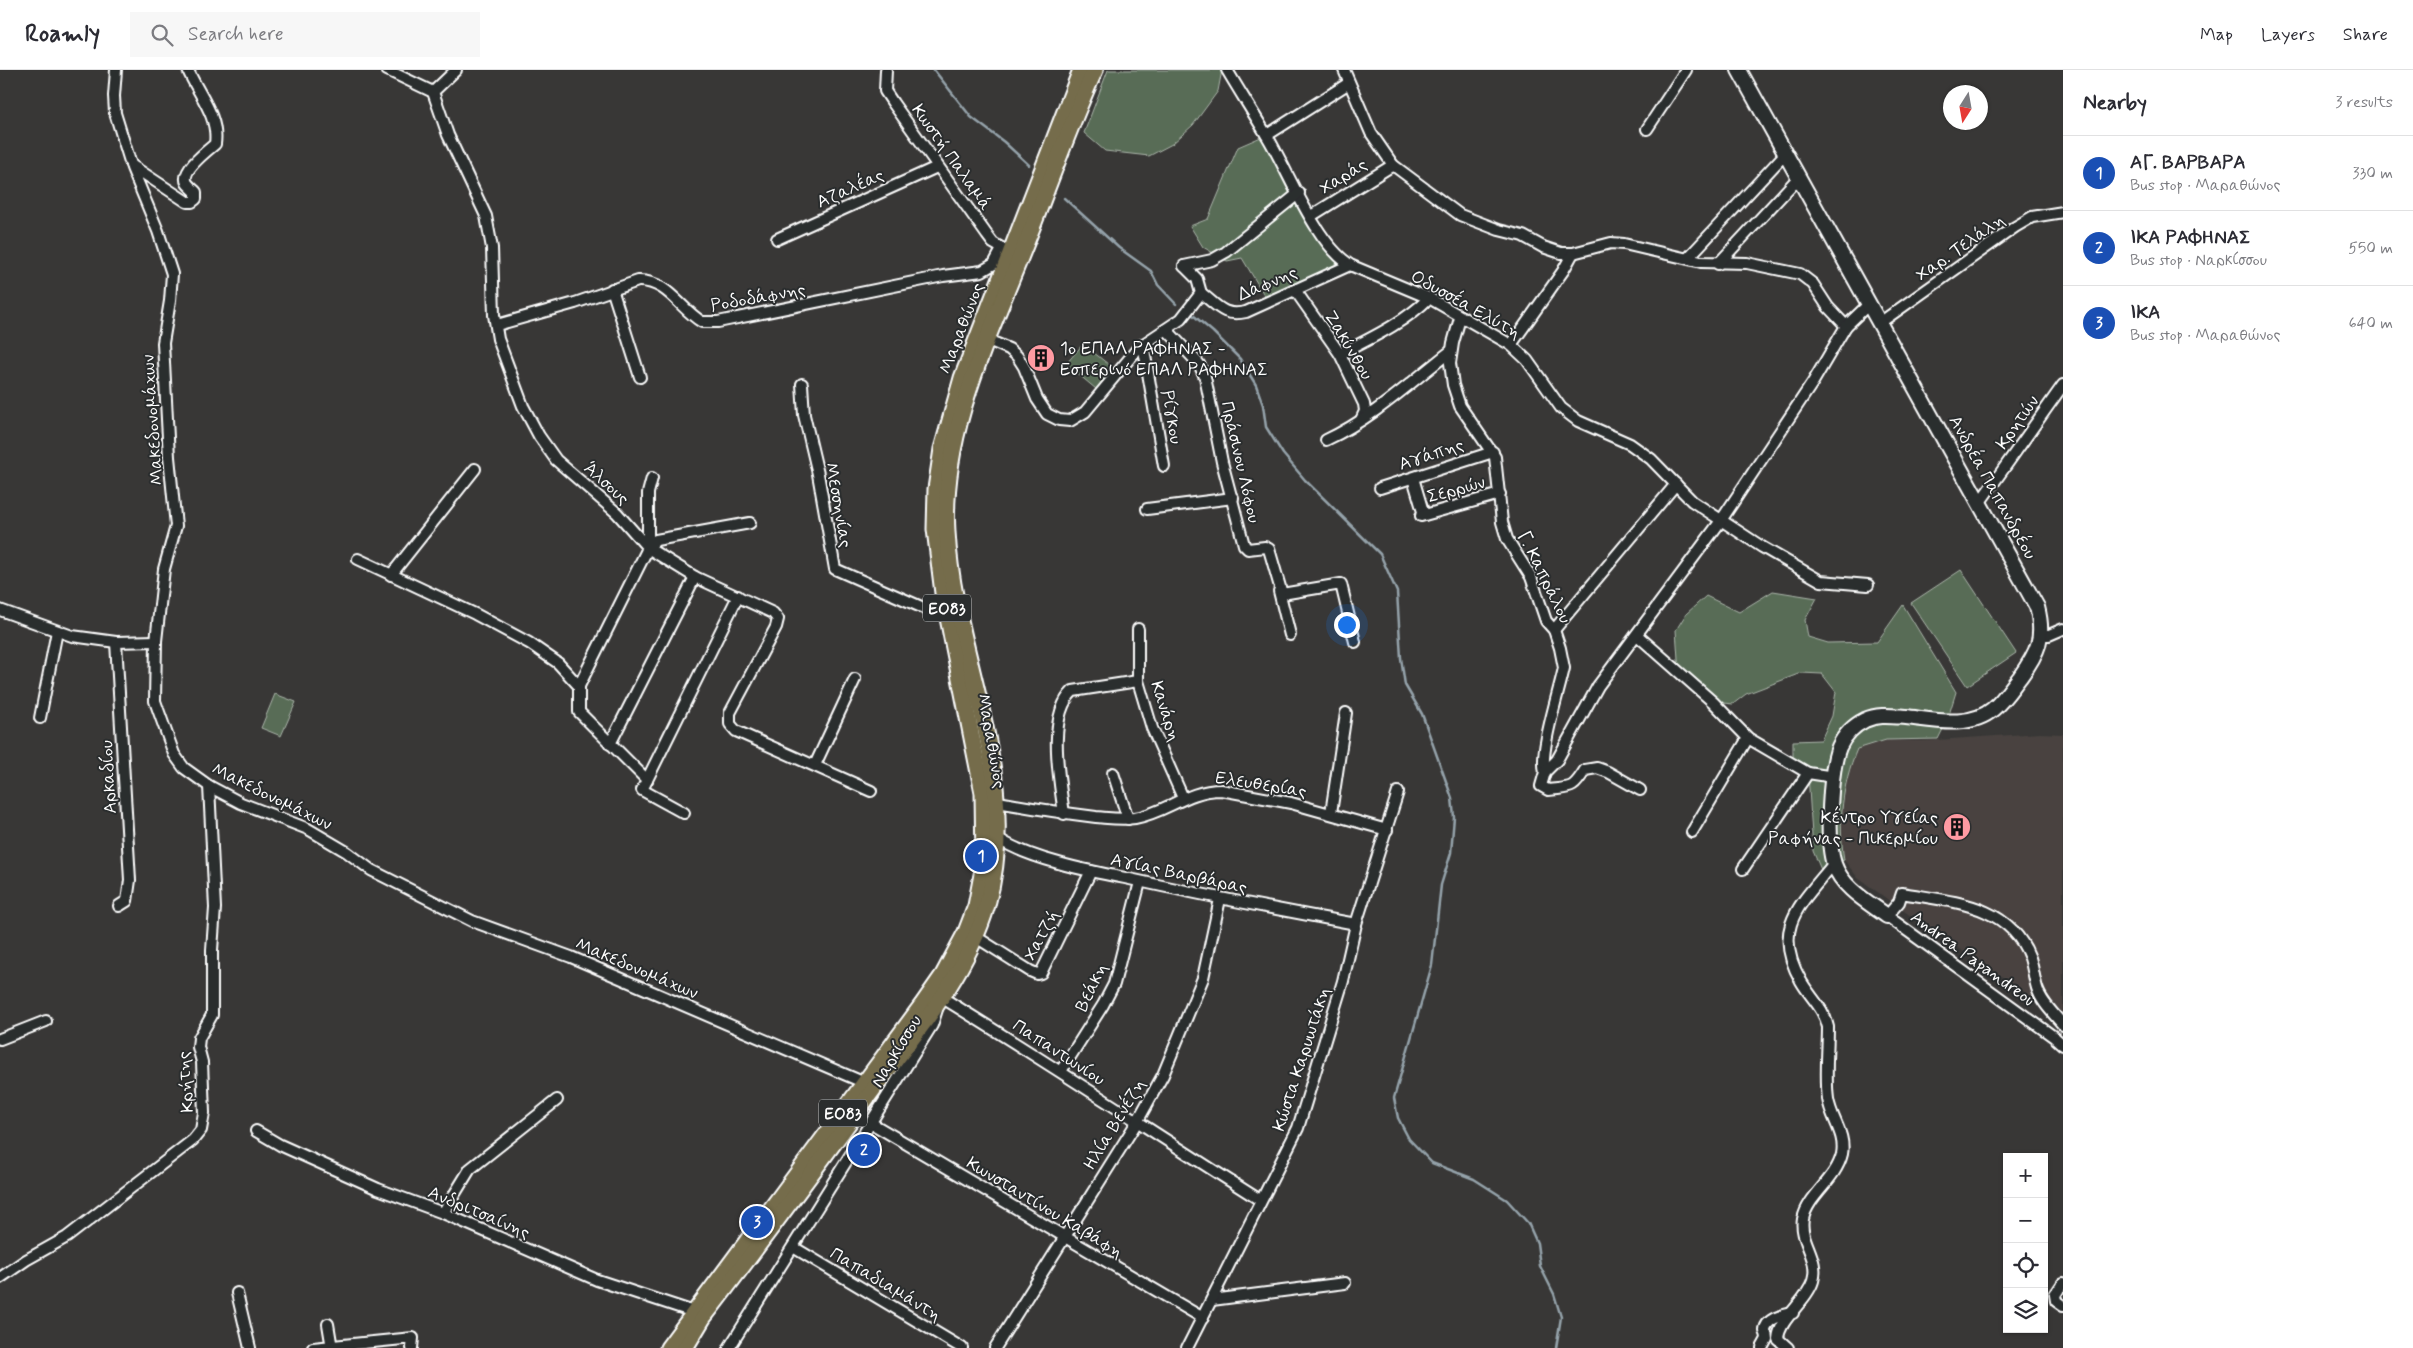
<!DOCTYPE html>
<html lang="en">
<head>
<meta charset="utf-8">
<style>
	body { margin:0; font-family:Mynerve,sans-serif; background:#f7f7f7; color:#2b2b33 }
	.controls { position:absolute; right:15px; bottom:15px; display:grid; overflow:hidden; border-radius:0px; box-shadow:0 1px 4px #0004 }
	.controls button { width:45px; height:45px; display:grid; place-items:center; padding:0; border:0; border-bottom:1px solid #e1e1e2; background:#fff; color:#2b2b33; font:25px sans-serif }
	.compass { position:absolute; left:1943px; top:15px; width:45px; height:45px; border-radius:50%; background:#fff; box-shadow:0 1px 4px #0004; rotate:191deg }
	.you { position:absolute; left:1346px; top:554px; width:18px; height:18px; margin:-12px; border:4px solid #fff; border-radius:50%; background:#1a73e8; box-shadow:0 0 0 8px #1a73e833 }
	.badge { display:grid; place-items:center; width:32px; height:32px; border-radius:50%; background:#8a5d65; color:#fff; font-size:16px; font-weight:700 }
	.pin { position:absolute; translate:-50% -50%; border:2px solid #fff; box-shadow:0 1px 5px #0006 }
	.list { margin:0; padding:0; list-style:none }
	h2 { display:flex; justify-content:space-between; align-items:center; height:65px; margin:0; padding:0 20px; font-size:21px }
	h2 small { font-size:16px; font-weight:400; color:#7c7c81 }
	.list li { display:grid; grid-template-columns:32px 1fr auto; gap:15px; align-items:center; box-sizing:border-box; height:75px; padding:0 20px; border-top:1px solid #e1e1e2 }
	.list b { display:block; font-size:19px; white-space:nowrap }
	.list p { margin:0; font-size:16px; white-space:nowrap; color:#7c7c81 }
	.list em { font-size:16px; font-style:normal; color:#7c7c81 }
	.icon { flex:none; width:28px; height:28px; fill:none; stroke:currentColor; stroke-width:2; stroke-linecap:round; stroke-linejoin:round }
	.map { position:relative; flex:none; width:2063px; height:1278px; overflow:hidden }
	header { display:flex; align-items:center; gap:30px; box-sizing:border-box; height:70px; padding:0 25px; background:#fff; border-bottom:1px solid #e1e1e2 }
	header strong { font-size:24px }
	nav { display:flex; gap:28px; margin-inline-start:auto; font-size:18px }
	.search { width:350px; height:45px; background:#f7f7f7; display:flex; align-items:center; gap:12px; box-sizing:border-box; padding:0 18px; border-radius:0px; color:#7c7c81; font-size:19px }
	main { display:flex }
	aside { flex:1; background:#fff }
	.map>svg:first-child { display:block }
	.built { fill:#484340 }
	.green { fill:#586c57; stroke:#acb6ab }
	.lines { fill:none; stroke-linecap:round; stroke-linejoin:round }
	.stream { stroke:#95a3ab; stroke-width:2.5 }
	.minor-casing { stroke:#fff; stroke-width:14 }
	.secondary-casing { stroke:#fff; stroke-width:18 }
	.primary-casing { stroke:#fff; stroke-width:19 }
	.minor { stroke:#2a2d2e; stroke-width:10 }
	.secondary { stroke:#2a2d2e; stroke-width:14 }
	.primary { stroke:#746c4b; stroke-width:15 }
	.labels { text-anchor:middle; stroke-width:4; stroke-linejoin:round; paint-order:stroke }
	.shield { fill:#2a2d2e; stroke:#bfc0c0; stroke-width:1 }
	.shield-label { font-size:16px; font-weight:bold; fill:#fff }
	.street-label { font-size:18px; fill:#fff; stroke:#2a2d2e }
	.poi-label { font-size:18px; fill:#fff; stroke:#2a2d2e; text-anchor:start }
</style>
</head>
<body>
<header>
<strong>Roamly</strong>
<div class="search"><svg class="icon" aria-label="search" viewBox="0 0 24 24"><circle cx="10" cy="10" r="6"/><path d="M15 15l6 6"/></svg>Search here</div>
<nav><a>Map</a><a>Layers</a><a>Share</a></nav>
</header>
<main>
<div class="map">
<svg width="2063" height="1278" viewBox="0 0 2063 1278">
	<rect width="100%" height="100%" fill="#383736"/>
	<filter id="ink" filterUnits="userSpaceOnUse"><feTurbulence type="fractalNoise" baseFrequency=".02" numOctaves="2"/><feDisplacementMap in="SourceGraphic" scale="10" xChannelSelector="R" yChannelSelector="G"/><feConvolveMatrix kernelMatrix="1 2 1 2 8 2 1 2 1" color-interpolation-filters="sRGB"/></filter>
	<g filter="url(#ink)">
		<!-- built -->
		<path class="built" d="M 2040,663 L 2063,664 L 2063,960 L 2034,928 L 1922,854 L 1858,808 L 1844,790 L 1840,768 L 1841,739 L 1849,696 L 1857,679 L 1886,670 L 1922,671 Z"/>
		<!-- green -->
		<g class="green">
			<path d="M 1108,0 L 1222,0 L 1218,21 L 1193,55 L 1172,74 L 1149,86 L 1105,81 L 1084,63 Z"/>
			<path d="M 1261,67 L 1317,163 L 1345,194 L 1266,228 L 1242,188 L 1227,191 L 1203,177 L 1190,156 L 1208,149 L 1238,77 Z"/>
			<path d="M 1083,274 L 1113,298 L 1096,319 L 1066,294 Z"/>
			<path d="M 1961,500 L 2016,583 L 1967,616 L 1911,533 Z"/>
			<path d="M 1773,521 L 1817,528 L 1805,550 L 1808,567 L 1828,573 L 1877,572 L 1903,535 L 1956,622 L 1947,651 L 1938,669 L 1886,670 L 1857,679 C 1842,715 1838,752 1844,790 L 1834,793 L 1822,802 L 1813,781 L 1808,703 L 1793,694 L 1793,671 L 1821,670 L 1832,646 L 1836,622 L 1822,604 L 1801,603 L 1746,624 L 1733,634 L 1713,632 L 1679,603 L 1676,560 L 1686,544 L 1706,526 L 1739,542 Z"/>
			<path d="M 275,624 L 296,632 L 281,666 L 261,658 Z"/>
		</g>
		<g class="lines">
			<!-- stream -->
			<g class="stream">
				<path d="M 934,0 L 971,47 L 1004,72 L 1029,95"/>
				<path d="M 1064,128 L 1119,178 L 1151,201 L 1158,215 L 1176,234"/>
				<path d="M 1193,245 L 1213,262 L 1240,289 L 1256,315 L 1263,335 L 1266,357 L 1283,384 L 1305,410 L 1380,484 L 1397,522 L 1401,588 L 1405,615 L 1422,644 L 1452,728 L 1454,747 L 1451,783 L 1441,815 L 1432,895 L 1394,1028 L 1398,1048 L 1409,1069 L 1432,1093 L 1474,1109 L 1507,1130 L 1528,1153 L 1537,1173 L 1540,1196 L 1554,1224 L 1561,1247 L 1556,1278"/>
			</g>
			<defs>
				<g id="minor">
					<path d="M 116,0 L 114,26 L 115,43 L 132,98 L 158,161 L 172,204 L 170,231 L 163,273 L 169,387 L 176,456 L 164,499 L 156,571 L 155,631 L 174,684 L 184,698 L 209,716 L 241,733 L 308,759 L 347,782 L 371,800 L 472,851 L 571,887 L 865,1013"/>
					<path d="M 387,0 L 433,22 L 448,65 L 486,146 L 492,178 L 494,245 L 498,269 L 523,336 L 539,366 L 556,390 L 617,443 L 648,478 L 695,507 L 773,543 L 778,549 L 776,557 L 730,643 L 730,654 L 736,661 L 871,721"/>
					<path d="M 886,0 L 885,21 L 893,33 L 987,165 L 993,173 L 1007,181"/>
					<path d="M 1227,0 C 1240,22 1254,44 1267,66 C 1290,104 1314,171 1350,195 L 1429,228 L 1511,275 L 1527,290 L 1561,338 L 1578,351 L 1630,374 L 1651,389 L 1692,431 L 1762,477 L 1821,511 L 1868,515"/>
					<path d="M 1344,0 L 1371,63 L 1393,95 L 1460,145 L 1499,160 L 1523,166 L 1543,177 L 1561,183 L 1573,183 L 1611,173 L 1624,174 L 1701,192 L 1747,193 L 1800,204 L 1813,214 L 1828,237 L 1846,256"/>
					<path d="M 433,22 L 456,0"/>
					<path d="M 1647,59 L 1686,0"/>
					<path d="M 1267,65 L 1349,13"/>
					<path d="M 131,95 L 187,132 L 192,132 L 196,129 L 196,122 C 193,119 189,116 187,113 C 180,101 208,80 215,74 C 219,46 198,24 188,0"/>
					<path d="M 1311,146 L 1393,95"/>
					<path d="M 777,169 L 937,97"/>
					<path d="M 1688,188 L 1786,83"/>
					<path d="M 1718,194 L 1799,107"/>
					<path d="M 1184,196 L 1212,190 L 1226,182 L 1299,123"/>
					<path d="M 1184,196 L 1197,209 L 1201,223"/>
					<path d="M 612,219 L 640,307"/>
					<path d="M 1295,220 L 1340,284 L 1364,334 L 1365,341 L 1361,350"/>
					<path d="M 1201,223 C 1218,236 1223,247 1246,242 L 1350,195"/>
					<path d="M 1460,248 L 1453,273 L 1450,293 L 1453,315 L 1460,336 L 1495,387 L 1502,452 L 1507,469 L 1531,507 L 1546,551 L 1554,560 L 1560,578 L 1564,598 C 1559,622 1539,682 1545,702"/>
					<path d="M 1881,252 L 2015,157 L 2032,147 L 2063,142"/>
					<path d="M 497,255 L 575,233 L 638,211 C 667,210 680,239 702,252 L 718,252 L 943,206 L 982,201 L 994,194 L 1002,179"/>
					<path d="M 1167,260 L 1199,294 L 1205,307 L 1222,392 L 1244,475 L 1248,479 L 1265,477 L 1269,479 L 1282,524 L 1341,514 L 1355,572"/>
					<path d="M 988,270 L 1009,279 L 1017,286 L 1024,297 L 1037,329 L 1047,344 L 1059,350 L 1070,351 L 1085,342 L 1139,277 L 1181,249 L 1201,223"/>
					<path d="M 1143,274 L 1164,396"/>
					<path d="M 1511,275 L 1563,201 L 1573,183"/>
					<path d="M 1340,284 C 1371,268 1404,253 1429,228"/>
					<path d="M 802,314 L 804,345 L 818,404 L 835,499 L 935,543 L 948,544"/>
					<path d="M 1326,370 C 1372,349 1411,312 1451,281"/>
					<path d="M 1413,408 L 1424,445"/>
					<path d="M 1380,418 L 1493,382"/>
					<path d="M 1980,432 L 2063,315"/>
					<path d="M 1147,439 L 1233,428"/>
					<path d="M 1421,446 L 1500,424"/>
					<path d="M 648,478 L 648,423 L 652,408"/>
					<path d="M 358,489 L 475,544 L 529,573 L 558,593 L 579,616 L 579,642 L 647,710"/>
					<path d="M 391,505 L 475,399"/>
					<path d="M 1279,521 L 1290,565"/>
					<path d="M 0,540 L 72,566 L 116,572 L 156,571"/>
					<path d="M 1138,559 L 1138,611 L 1152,658 L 1183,728"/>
					<path d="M 1554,560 L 1676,414"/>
					<path d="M 1637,565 L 1713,632 L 1748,668 L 1808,703 L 1834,707"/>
					<path d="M 2042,565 L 2049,565 L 2063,559"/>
					<path d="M 116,572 L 130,810 L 127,831 L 119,836"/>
					<path d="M 579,616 L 648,478 L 656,470 L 750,453"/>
					<path d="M 40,648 L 57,561"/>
					<path d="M 610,674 L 695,507"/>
					<path d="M 815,695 L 855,609"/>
					<path d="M 1113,703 L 1128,749"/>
					<path d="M 1640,720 L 1608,702 L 1597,698 L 1585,700 C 1572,721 1571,717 1548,720 L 1541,716 L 1545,702 L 1557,690 L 1598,616 L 1720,452 L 1813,312 L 1846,256 L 1869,234"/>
					<path d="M 992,734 L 998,732 C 1031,738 1063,743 1096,747 C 1109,748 1122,750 1135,748 C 1166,743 1187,720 1221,720 L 1291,733 L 1387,760"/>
					<path d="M 684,743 L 642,720 L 738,526"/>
					<path d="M 1331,743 L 1346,643"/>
					<path d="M 1064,744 C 1060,712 1046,646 1073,621 L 1138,611"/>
					<path d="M 1692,762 L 1748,668"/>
					<path d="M 999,769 C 1029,789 1089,801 1125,808 C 1202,825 1279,840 1356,854"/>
					<path d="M 1743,799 L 1808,703"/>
					<path d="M 976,867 L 1030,901 L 1037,904 L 1041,903 L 1091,801"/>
					<path d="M 2063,955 C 2054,944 2041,932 2037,918 C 2034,908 2033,898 2030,888 C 2009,833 1952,832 1902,823 L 1899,832 L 1887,846 L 2054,967 L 2063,975"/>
					<path d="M 0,969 L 46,951"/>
					<path d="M 1061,1001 L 1103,935 L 1114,914 L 1140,812"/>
					<path d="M 871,1053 L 1203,1248"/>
					<path d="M 256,1061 L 280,1075 L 378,1119 L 443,1143 L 597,1210 L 694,1242"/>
					<path d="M 443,1143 L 470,1099 L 557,1030"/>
					<path d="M 793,1177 L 962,1278"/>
					<path d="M 0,1208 L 26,1190 L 67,1167 L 193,1070 L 201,1060 L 204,1043 L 202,992 L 198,977 L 199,968 L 212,945 L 212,880 L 215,838 L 209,716"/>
					<path d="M 2063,1213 L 2055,1225 L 2056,1231 L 2063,1236"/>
					<path d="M 237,1223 L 250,1278"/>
					<path d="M 1212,1230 L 1345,1213"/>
					<path d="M 328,1254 L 332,1278"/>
					<path d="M 313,1278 L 413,1268 L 412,1278"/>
					<path d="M 729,1278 L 932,955 L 941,927 C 1049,993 1154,1063 1260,1130"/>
					<path d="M 995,1278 L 1137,1052 L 1163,1005 L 1203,908 L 1220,829"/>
					<path d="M 1187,1278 L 1298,1058 L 1343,911 L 1356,854 L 1398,722"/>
					<path d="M 1762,1278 L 1767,1269 C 1767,1266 1766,1263 1765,1261 C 1765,1248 1784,1245 1793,1243"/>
					<path d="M 1788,1278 L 1778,1269 C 1779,1249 1807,1231 1813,1211 C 1820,1188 1799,1171 1803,1149 C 1808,1125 1836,1110 1842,1084 C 1846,1064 1831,1049 1828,1029 C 1825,1006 1828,980 1828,957 C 1824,938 1810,927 1801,911 C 1770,857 1802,833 1834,793"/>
				</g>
				<path id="secondary" d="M 1739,0 L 2037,537 C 2045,568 2038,582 2020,607 C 2012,617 2004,630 1993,639 C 1970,659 1933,650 1906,647 C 1891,646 1878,644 1865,650 C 1853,656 1844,666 1839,677 C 1830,700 1826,771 1834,794 C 1842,818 1868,832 1887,846"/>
				<g id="primary">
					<path d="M 668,1278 L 922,935 L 943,905 L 966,862 L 976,836 L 984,794 L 983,723 L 943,523 L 935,459 L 936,419 L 942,379 L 962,308 L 1081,0"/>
					<path d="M 685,1278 L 703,1248 C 761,1173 816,1097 872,1021 C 915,964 967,905 987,835 C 1023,707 954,589 947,462 C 941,361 990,265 1026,173 C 1049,115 1069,56 1095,0"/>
				</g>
			</defs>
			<!-- minor casing -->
			<use href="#minor" class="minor-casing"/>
			<!-- secondary casing -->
			<use href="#secondary" class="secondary-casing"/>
			<!-- primary casing -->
			<use href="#primary" class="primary-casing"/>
			<!-- minor -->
			<use href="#minor" class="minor"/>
			<!-- secondary -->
			<use href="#secondary" class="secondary"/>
			<!-- primary -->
			<use href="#primary" class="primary"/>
		</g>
	</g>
	<!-- icons -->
	<defs>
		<symbol id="building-disc" viewBox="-11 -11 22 22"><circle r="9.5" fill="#ff9aa2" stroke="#2a2d2e"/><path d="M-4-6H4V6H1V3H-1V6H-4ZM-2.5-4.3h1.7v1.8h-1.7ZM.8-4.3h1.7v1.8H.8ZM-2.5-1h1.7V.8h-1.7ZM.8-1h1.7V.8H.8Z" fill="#111"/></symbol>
	</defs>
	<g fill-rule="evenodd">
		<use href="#building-disc" x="1025" y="272" width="32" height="32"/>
		<use href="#building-disc" x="1941" y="741" width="32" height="32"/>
	</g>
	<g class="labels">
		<!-- shield labels -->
		<g class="shield">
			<rect x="923" y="524.5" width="48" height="27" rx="4"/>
			<rect x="819" y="1029.5" width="48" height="27" rx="4"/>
		</g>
		<g class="shield-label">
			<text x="947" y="544">ΕΟ83</text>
			<text x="843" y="1049">ΕΟ83</text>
		</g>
		<!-- street labels -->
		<g class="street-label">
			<text transform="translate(952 87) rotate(55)" y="6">Κωστή Παλαμά</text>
			<text transform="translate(1343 106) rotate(-32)" y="6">Χαράς</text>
			<text transform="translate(850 118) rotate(-24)" y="6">Αζαλέας</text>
			<text transform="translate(1960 177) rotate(-35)" y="6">Χαρ. Τελάλη</text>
			<text transform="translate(1267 213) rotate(-23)" y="6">Δάφνης</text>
			<text transform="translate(758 227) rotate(-10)" y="6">Ροδοδάφνης</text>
			<text transform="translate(1466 234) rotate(29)" y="6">Οδυσσέα Ελύτη</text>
			<text transform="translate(961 258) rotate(-69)" y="6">Μαραθώνος</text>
			<text transform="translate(1349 275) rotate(59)" y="6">Ζακύνθου</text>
			<text transform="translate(1172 347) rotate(80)" y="6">Ρίγκου</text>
			<text transform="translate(152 350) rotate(-94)" y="6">Μακεδονομάχων</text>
			<text transform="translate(2017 352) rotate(-55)" y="6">Κρητών</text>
			<text transform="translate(1431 384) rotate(-18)" y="6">Αγάπης</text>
			<text transform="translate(1241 392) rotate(77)" y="6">Πράσινου Λόφου</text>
			<text transform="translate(607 413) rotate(42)" y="6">Άλσους</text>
			<text transform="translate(1993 417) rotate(61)" y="6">Ανδρέα Παπανδρέου</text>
			<text transform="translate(1456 419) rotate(-15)" y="6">Σερρών</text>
			<text transform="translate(839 435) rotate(80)" y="6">Μεσσηνίας</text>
			<text transform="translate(1545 507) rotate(64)" y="6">Γ. Καπράλου</text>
			<text transform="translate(1166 641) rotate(72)" y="6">Κανάρη</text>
			<text transform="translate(992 671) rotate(80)" y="6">Μαραθώνος</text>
			<text transform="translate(108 707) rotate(-93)" y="6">Αρκαδίου</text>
			<text transform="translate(1261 714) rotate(9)" y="6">Ελευθερίας</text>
			<text transform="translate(272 726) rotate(26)" y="6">Μακεδονομάχων</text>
			<text transform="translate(1179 803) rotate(12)" y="6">Αγίας Βαρβάρας</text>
			<text transform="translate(1041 865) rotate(-62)" y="6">Χατζή</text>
			<text transform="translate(1973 888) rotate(36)" y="6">Andrea Papandreou</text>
			<text transform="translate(637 898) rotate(23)" y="6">Μακεδονομάχων</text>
			<text transform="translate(1091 917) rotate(-64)" y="6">Βεάκη</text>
			<text transform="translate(896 981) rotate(-59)" y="6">Ναρκίσσου</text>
			<text transform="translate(1059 982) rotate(33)" y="6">Παπαντωνίου</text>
			<text transform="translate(1301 989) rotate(-72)" y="6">Κώστα Καρυωτάκη</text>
			<text transform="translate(185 1012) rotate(-94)" y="6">Κρήτης</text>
			<text transform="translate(1114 1054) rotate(-59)" y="6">Ηλία Βενέζη</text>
			<text transform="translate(1045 1137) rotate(31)" y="6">Κωνσταντίνου Καβάφη</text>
			<text transform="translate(479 1142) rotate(23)" y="6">Ανδριτσαίνης</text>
			<text transform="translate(886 1214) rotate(31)" y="6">Παπαδιαμάντη</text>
		</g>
		<!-- poi labels -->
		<g class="poi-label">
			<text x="1060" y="284">1ο ΕΠΑΛ ΡΑΦΗΝΑΣ -<tspan x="1060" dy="21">Εσπερινό ΕΠΑΛ ΡΑΦΗΝΑΣ</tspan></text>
			<text x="1938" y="753" text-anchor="end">Κέντρο Υγείας<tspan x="1938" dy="21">Ραφήνας - Πικερμίου</tspan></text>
		</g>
	</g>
</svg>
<div class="controls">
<button>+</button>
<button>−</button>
<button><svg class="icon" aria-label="locate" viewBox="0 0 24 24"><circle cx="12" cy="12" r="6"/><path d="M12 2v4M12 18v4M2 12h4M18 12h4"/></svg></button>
<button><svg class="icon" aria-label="layers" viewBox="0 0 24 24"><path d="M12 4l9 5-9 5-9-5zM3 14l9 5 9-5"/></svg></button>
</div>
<svg class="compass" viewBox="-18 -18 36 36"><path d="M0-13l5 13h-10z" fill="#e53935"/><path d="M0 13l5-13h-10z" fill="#7c7c81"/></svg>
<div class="you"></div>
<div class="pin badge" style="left:981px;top:786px;background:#1a4fb4">1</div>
<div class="pin badge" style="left:864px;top:1080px;background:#1a4fb4">2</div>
<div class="pin badge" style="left:757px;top:1152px;background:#1a4fb4">3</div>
</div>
<aside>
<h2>Nearby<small>3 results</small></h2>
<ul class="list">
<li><span class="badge" style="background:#1a4fb4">1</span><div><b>ΑΓ. ΒΑΡΒΑΡΑ</b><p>Bus stop · Μαραθώνος</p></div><em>330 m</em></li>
<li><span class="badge" style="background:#1a4fb4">2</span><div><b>ΙΚΑ ΡΑΦΗΝΑΣ</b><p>Bus stop · Ναρκίσσου</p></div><em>550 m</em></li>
<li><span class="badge" style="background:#1a4fb4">3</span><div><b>ΙΚΑ</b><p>Bus stop · Μαραθώνος</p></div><em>640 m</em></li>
</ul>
</aside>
</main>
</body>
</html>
